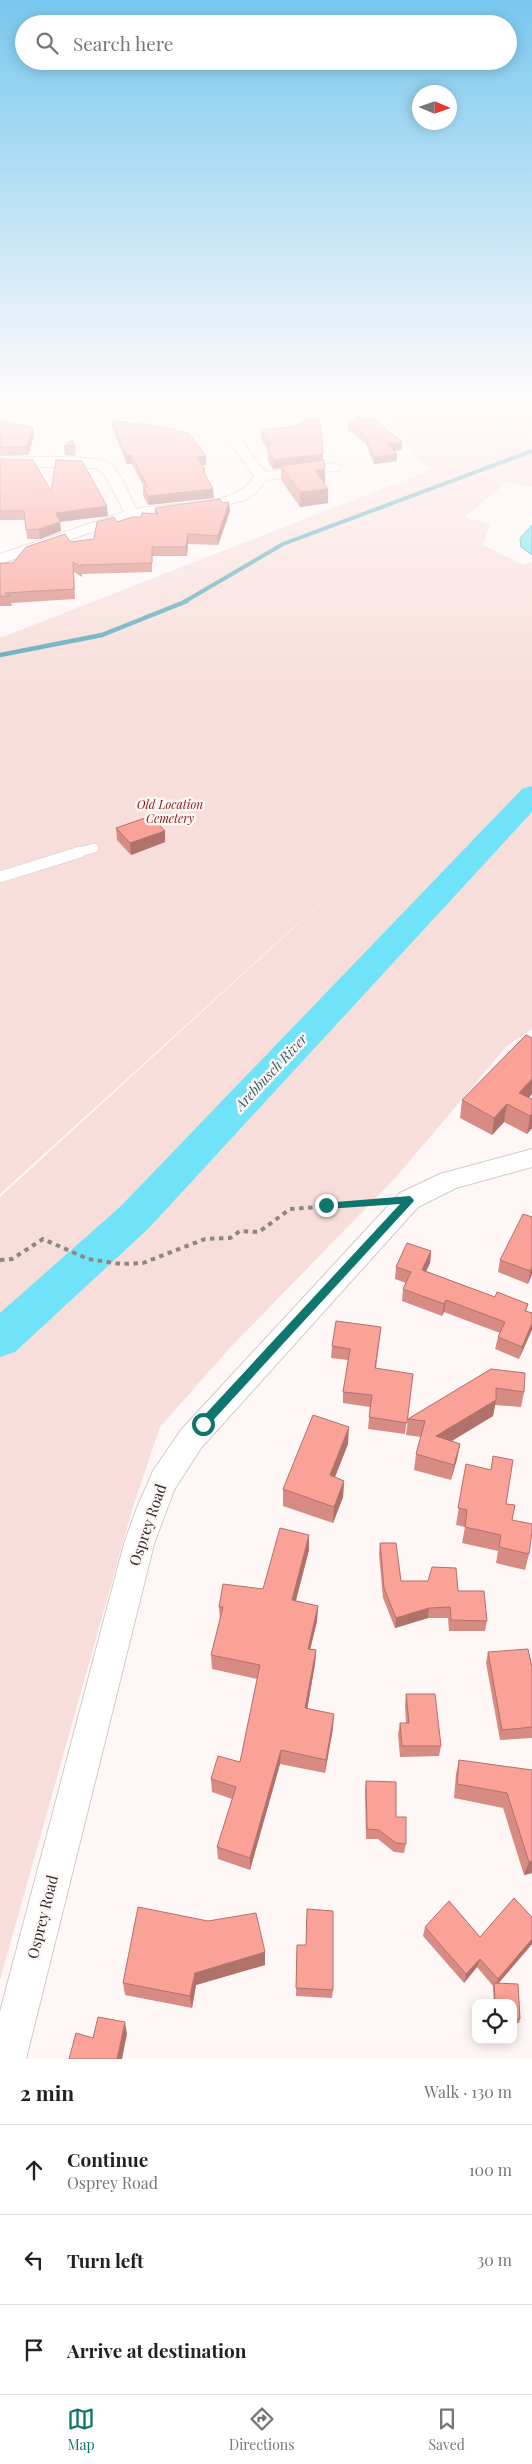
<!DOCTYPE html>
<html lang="en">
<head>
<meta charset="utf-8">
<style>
	body { margin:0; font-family:"Playfair Display",serif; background:#f6f6f6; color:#222 }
	.controls { position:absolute; right:15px; bottom:15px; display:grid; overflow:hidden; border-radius:10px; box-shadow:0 2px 12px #0003 }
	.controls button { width:45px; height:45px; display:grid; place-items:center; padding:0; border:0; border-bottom:1px solid #e0e0e0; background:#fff; color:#222; font:25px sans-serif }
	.compass { position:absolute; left:412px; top:85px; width:45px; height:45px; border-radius:50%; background:#fff; box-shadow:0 2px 12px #0003; rotate:92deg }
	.stop { position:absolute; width:15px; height:15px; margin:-11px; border:4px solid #0f766e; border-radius:50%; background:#fff }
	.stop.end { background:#0f766e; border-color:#fff; box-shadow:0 1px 5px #0008 }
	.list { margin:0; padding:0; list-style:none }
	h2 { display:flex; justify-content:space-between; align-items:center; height:65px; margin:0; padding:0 20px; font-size:21px }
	h2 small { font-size:16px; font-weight:400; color:#767676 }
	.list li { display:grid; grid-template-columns:32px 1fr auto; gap:15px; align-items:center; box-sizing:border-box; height:90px; padding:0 20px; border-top:1px solid #e0e0e0 }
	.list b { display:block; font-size:19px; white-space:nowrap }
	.list p { margin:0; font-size:16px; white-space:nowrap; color:#767676 }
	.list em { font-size:16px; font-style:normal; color:#767676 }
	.icon { flex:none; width:28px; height:28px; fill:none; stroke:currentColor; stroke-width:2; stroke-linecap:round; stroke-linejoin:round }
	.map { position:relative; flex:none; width:532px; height:2059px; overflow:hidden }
	.search { position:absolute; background:#fff; box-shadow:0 2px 12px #0003; left:15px; right:15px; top:15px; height:55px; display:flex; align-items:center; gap:12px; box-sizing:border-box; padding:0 18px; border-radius:28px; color:#767676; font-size:19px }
	.sheet { height:335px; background:#fff }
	nav { display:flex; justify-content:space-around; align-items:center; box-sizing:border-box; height:70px; border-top:1px solid #e0e0e0; background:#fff; font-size:14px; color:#767676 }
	nav a { display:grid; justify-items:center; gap:2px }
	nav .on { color:#0f766e }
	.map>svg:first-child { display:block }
	.green { fill:#f8deda }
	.water { fill:#71e3f8; stroke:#5cabba }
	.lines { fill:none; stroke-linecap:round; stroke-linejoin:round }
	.stream-far1 { stroke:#5cabba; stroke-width:4 }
	.stream { stroke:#5cabba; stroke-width:4.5 }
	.river { fill:#71e3f8; fill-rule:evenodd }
	.service-far1-casing { stroke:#d3cac9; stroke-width:10 }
	.service-casing { stroke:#d3cac9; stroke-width:12 }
	.minor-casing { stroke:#d3cac9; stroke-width:2 }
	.secondary-casing { stroke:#d3cac9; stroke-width:1 }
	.path { stroke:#8c8686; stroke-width:4; stroke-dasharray:4.5 4.5; stroke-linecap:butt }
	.service-far1 { stroke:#fff; stroke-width:9 }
	.service { stroke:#fff; stroke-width:11 }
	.minor { fill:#fff; fill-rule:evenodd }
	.secondary { fill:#fff; fill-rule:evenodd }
	.wall { fill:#d88b83 }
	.shaded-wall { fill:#b0716a }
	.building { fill:#fba298; stroke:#b0716a }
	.route { fill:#0f766e }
	.labels { text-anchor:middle; stroke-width:5; stroke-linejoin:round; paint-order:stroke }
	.park-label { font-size:12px; font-style:italic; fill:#801918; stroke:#fff7f6 }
	.water-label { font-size:14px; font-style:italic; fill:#2e6069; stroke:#fff7f6 }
	.near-street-label { font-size:15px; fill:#2c2828; stroke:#fff7f6 }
</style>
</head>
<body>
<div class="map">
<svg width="532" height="2059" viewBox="0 0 532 2059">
	<rect width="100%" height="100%" fill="#fff7f6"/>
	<!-- green -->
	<g class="green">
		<path d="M 295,402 L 532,402 L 532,407 L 328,406 Z"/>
		<path d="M 390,418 L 532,418 L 532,487 L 507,482 L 465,517 L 490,524 L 483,545 L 523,565 L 532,562 L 532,1029 L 506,1047 L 397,1176 L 228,1350 L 160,1427 L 133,1507 L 0,1980 L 0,1197 L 348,878 L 0,1194 L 0,638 L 433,469 L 419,462 Z"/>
	</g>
	<!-- water -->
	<path class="water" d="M 532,525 L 532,555 L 521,547 L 520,538 Z"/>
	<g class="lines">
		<!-- stream-far1 -->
		<path class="stream-far1" d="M 184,602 L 283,544 L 532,451"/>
		<!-- stream -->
		<path class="stream" d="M 0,655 L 102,635 L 187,601"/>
		<!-- river -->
		<path class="river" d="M 532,786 L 532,812 L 149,1228 L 15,1352 L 0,1357 L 0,1313 L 121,1206 L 522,789 Z"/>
		<defs>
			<path id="service-far1" d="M 76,853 L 94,848"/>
			<path id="service" d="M 0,877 L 80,852"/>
			<g id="minor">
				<path d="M 210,402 L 222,402 L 240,438 L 265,472 L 335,463 L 342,467 L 340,470 L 266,480 L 256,493 L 245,500 L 210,509 L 132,518 L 0,564 L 0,554 L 124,512 L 105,475 L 97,468 L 0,466 L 0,458 C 20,458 98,453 111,465 C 123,475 129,495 136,509 C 166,502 241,508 254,476 L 227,439 Z"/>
				<path d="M 532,1149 L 532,1167 L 456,1188 L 418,1207 L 201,1448 L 174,1490 L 154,1544 L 26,2059 L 0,2059 L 0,2012 L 124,1544 L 136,1510 L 153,1471 L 181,1430 L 400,1193 L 440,1174 Z"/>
			</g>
			<path id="secondary" d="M 0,407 L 532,407 L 532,417 L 272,417 L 250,423 L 245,427 L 240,442 L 234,444 L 207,428 L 180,421 L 179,417 L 0,417 ZM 199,417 L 238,417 L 229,429 L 219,422 Z"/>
		</defs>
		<!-- service-far1 casing -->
		<use href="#service-far1" class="service-far1-casing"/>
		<!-- service casing -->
		<use href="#service" class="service-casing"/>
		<!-- minor casing -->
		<use href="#minor" class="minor-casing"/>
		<!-- secondary casing -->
		<use href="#secondary" class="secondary-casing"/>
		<!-- path -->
		<path class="path" d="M 0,1260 L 12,1259 L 43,1239 L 88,1259 L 121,1264 L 143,1263 L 205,1239 L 230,1238 L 240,1231 L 259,1232 L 290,1209 L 377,1203"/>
		<!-- service-far1 -->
		<use href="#service-far1" class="service-far1"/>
		<!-- service -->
		<use href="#service" class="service"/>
		<!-- minor -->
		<use href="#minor" class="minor"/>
		<!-- secondary -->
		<use href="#secondary" class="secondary"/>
	</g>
	<!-- wall -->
	<g class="wall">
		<path d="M 357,414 L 363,420 L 402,442 L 402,450 L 394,451 L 397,454 L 397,461 L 374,464 L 366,444 L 348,430 L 348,422 L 356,421 Z"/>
		<path d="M 0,420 L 34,436 L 28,455 L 0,456 Z"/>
		<path d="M 112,420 L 206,465 L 202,465 L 205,469 L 205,474 L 214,498 L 148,505 L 143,496 L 143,487 L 144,487 L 132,464 L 127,464 L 112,428 Z"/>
		<path d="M 261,430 L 323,460 L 325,483 L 324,483 L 328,503 L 300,507 L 281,480 L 281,468 L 273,469 L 268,461 L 268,450 L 261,439 Z"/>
		<path d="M 64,446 L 75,446 L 76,456 L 65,455 Z"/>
		<path d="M 0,459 L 51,491 L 108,516 L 60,522 L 61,531 L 40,539 L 27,539 L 25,520 L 0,520 Z"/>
		<path d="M 222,503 L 230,511 L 218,545 L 188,544 L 187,556 L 152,556 L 152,572 L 82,574 L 82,577 L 74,572 L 75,599 L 11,603 L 12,606 L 0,606 L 0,563 L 13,563 L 70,542 L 94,539 L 117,522 L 155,514 L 155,508 Z"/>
		<path d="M 116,828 L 165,831 L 165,842 L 131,855 L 117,840 Z"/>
		<path d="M 532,1038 L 532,1094 L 529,1098 L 532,1099 L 532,1128 L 527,1134 L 504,1122 L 492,1135 L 460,1118 L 462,1100 Z"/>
		<path d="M 532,1217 L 532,1274 L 528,1284 L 498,1272 L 500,1260 Z"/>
		<path d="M 431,1251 L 430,1263 L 426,1271 L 495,1297 L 528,1304 L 526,1311 L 532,1313 L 519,1359 L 495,1349 L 498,1337 L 500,1333 L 444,1312 L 442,1316 L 402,1301 L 403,1289 L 406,1283 L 395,1279 L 396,1267 Z"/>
		<path d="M 381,1327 L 376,1369 L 413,1374 L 405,1434 L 368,1429 L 370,1407 L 343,1403 L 343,1392 L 348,1360 L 331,1358 L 332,1346 Z"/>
		<path d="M 491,1369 L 524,1392 L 521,1407 L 495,1405 L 493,1416 L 452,1441 L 460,1444 L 457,1459 L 451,1480 L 414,1470 L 416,1454 L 421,1437 L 406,1435 L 408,1419 Z"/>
		<path d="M 348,1444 L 335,1477 L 344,1481 L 343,1497 L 333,1523 L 283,1506 L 283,1489 Z"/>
		<path d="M 466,1464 L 506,1504 L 512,1520 L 529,1554 L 525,1570 L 496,1563 L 498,1551 L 462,1543 L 465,1527 L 456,1525 Z"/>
		<path d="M 309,1535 L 309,1550 L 296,1601 L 318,1606 L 317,1621 L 310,1649 L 316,1650 L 315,1664 L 307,1709 L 333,1728 L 325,1773 L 280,1764 L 250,1870 L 218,1859 L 217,1847 L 232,1799 L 212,1792 L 211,1779 L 240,1762 L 257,1679 L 212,1669 L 211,1655 L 220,1620 L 219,1607 L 263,1589 Z"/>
		<path d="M 380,1543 L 401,1581 L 458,1591 L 487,1621 L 485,1631 L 449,1631 L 448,1618 L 428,1618 L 395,1628 L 383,1598 L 379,1554 Z"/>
		<path d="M 488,1652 L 532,1667 L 532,1738 L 500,1740 L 486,1663 Z"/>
		<path d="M 406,1694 L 441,1746 L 439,1756 L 400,1757 L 398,1734 L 400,1723 L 406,1723 L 405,1705 Z"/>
		<path d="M 459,1760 L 532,1770 L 532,1873 L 524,1875 L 503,1808 L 454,1798 L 456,1774 Z"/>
		<path d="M 366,1781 L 396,1817 L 406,1844 L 404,1853 L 394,1852 L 378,1839 L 366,1839 L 365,1791 Z"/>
		<path d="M 514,1898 L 532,1917 L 532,1944 L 498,1984 L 518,1984 L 520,2019 L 519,2023 L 513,2023 L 513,2003 L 494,2003 L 493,1988 L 493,1986 L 477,1967 L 464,1983 L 423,1936 L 425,1927 L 449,1901 L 480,1937 Z"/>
		<path d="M 306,1918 L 333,1990 L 332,1998 L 296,1996 L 297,1945 L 306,1945 Z"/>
		<path d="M 265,1965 L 196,1985 L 192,2008 L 125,1995 L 123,1983 Z"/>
	</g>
	<!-- shaded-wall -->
	<g class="shaded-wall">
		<path d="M 33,427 L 34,436 L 28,455 L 27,447 Z"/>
		<path d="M 402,442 L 402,450 L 387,451 L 387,444 Z"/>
		<path d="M 323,454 L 323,463 L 281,466 L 281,468 L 273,469 L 274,460 Z"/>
		<path d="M 397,454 L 397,461 L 374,464 L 374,457 Z"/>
		<path d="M 131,455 L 132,464 L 127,464 L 126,456 Z"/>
		<path d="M 206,456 L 206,465 L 197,466 L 196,457 Z"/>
		<path d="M 325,469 L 325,483 L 314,485 L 315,470 Z"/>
		<path d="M 213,489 L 214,498 L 148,505 L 148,496 Z"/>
		<path d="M 328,489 L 328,503 L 300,507 L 300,492 Z"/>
		<path d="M 229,502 L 230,511 L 218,545 L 218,536 Z"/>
		<path d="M 107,506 L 108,516 L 56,522 L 56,513 Z"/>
		<path d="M 60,522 L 61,531 L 40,539 L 39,529 Z"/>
		<path d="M 188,534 L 188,544 L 187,556 L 186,547 Z"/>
		<path d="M 165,831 L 165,842 L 131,855 L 130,843 Z"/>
		<path d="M 532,1079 L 532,1094 L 517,1110 L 519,1093 Z"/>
		<path d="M 507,1104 L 504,1122 L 492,1135 L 494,1118 Z"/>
		<path d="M 532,1114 L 532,1128 L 527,1134 L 530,1116 Z"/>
		<path d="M 431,1251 L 430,1263 L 421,1282 L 422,1270 Z"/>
		<path d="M 532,1267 L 532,1274 L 528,1284 L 530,1271 Z"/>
		<path d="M 446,1300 L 444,1312 L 442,1316 L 444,1304 Z"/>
		<path d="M 532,1323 L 532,1330 L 519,1359 L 522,1347 Z"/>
		<path d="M 496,1400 L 493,1416 L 433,1452 L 436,1436 Z"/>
		<path d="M 349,1427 L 348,1444 L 329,1492 L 330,1475 Z"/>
		<path d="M 460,1444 L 457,1459 L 451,1480 L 454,1465 Z"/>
		<path d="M 344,1481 L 343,1497 L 333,1523 L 334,1507 Z"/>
		<path d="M 309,1535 L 309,1550 L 292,1614 L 292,1600 Z"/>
		<path d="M 318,1606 L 317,1621 L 307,1663 L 308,1649 Z"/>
		<path d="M 429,1608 L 428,1618 L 395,1628 L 396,1618 Z"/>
		<path d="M 316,1650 L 315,1664 L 305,1722 L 305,1708 Z"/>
		<path d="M 334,1714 L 333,1728 L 325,1773 L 326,1760 Z"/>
		<path d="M 281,1750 L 280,1764 L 250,1870 L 250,1858 Z"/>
		<path d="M 532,1861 L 532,1873 L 524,1875 L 529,1862 Z"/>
		<path d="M 532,1939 L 532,1944 L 495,1987 L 498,1979 Z"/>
		<path d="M 265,1952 L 265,1965 L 196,1985 L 192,2008 L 190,1996 L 195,1973 Z"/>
		<path d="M 480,1959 L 477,1967 L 464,1983 L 466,1974 Z"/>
		<path d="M 125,2022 L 127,2034 L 122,2059 L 117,2059 Z"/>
	</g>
	<!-- building -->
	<g class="building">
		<path d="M 357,414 L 363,420 L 372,418 L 402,442 L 387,444 L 397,454 L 374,457 L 366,437 L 348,422 L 359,421 Z"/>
		<path d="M 0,420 L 33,427 L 27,447 L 0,447 Z"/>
		<path d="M 112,420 L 135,424 L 138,422 L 188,433 L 206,456 L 196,457 L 205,469 L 202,469 L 213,489 L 148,496 L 143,487 L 148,487 L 131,455 L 126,456 Z"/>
		<path d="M 304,420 L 320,420 L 323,454 L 274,460 L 268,452 L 270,442 L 261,430 L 299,426 L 299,423 L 304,423 Z"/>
		<path d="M 72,440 L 75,446 L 64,446 Z"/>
		<path d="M 0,459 L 33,460 L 51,491 L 56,460 L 82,461 L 107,506 L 56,513 L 60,522 L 39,529 L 26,530 L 24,511 L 0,511 Z"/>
		<path d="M 324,460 L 325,469 L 315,470 L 328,489 L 300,492 L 281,466 Z"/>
		<path d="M 220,499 L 222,503 L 229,502 L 218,536 L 188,534 L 186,547 L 152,547 L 152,563 L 80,565 L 81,567 L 73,562 L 74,589 L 5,593 L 11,596 L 0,596 L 0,563 L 13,563 L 26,547 L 65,534 L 70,542 L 94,539 L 97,522 L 114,517 L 117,522 L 132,517 L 141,517 L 142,513 L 158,514 L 155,508 Z"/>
		<path d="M 151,816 L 165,831 L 130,843 L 116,828 Z"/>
		<path d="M 526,1035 L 532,1038 L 532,1079 L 519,1093 L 532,1099 L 532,1114 L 530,1116 L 507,1104 L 494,1118 L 462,1100 Z"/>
		<path d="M 523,1214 L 532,1217 L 532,1267 L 530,1271 L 500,1260 Z"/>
		<path d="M 407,1243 L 431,1251 L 422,1270 L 495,1297 L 497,1292 L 528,1304 L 525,1311 L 532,1313 L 532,1323 L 522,1347 L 498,1337 L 505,1322 L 446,1300 L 444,1304 L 403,1289 L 411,1272 L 396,1267 Z"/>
		<path d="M 336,1321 L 381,1327 L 375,1368 L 413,1374 L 407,1423 L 369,1417 L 372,1395 L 343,1392 L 350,1349 L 332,1346 Z"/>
		<path d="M 491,1369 L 525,1373 L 524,1392 L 496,1388 L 496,1400 L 436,1436 L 460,1444 L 454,1465 L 416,1454 L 425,1421 L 408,1419 Z"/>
		<path d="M 313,1415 L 349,1427 L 330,1475 L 344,1481 L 334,1507 L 283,1489 Z"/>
		<path d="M 493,1456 L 513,1460 L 506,1504 L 515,1505 L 512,1520 L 532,1524 L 532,1532 L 529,1554 L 499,1547 L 501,1535 L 465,1527 L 467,1510 L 458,1508 L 466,1464 L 491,1470 Z"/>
		<path d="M 280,1528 L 309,1535 L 292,1600 L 318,1606 L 308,1649 L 316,1650 L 305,1708 L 334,1714 L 326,1760 L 281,1750 L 250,1858 L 217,1847 L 236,1787 L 211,1779 L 218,1756 L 240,1762 L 260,1665 L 211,1655 L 223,1607 L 219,1607 L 223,1584 L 263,1589 Z"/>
		<path d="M 380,1543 L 396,1543 L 401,1581 L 428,1581 L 432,1567 L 456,1568 L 458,1591 L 484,1591 L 487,1621 L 451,1620 L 450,1607 L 429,1608 L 396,1618 L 384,1588 Z"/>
		<path d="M 528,1649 L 532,1667 L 532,1727 L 502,1730 L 488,1652 Z"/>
		<path d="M 406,1694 L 435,1694 L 441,1746 L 402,1746 L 400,1723 L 409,1723 Z"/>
		<path d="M 459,1760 L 532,1770 L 532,1861 L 529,1862 L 507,1793 L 457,1784 Z"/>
		<path d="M 366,1781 L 396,1782 L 396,1817 L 406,1817 L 406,1844 L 396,1843 L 379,1830 L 367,1829 Z"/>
		<path d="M 514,1898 L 532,1917 L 532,1939 L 498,1979 L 480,1959 L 466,1974 L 425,1927 L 449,1901 L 480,1937 Z"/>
		<path d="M 138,1907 L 208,1921 L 256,1913 L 265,1952 L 195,1973 L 190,1996 L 123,1983 Z"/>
		<path d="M 307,1909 L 333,1911 L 333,1990 L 296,1988 L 297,1945 L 306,1945 Z"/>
		<path d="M 494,1983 L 518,1984 L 520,2019 L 513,2019 L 513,2003 L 495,2003 Z"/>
		<path d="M 98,2017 L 125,2022 L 117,2059 L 69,2059 L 76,2033 L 93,2038 Z"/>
	</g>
	<!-- sky -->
	<linearGradient id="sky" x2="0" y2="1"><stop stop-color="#78c7ee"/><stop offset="0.58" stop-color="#fffbfb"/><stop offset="1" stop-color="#fffbfb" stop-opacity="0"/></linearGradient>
	<rect width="532" height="690" fill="url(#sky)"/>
	<!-- route -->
	<path class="route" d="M 410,1196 L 414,1200 L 413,1202 L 206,1428 L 199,1428 L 199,1421 L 400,1204 L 326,1209 L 321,1205 L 323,1203 Z"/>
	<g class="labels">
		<!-- park labels -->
		<g class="park-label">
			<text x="170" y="809">Old Location<tspan x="170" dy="14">Cemetery</tspan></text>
		</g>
		<!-- water labels -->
		<g class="water-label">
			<text transform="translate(271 1072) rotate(-47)" y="5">Arebbusch River</text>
		</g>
		<!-- near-street labels -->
		<g class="near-street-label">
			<text transform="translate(148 1525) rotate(-71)" y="5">Osprey Road</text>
			<text transform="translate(43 1917) rotate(-76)" y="5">Osprey Road</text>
		</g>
	</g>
</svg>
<div class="controls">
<button><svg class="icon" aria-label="locate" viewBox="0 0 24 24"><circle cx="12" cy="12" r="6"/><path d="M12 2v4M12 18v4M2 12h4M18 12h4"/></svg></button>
</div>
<svg class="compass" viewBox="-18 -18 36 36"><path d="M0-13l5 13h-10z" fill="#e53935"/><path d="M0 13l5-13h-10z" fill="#767676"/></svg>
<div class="stop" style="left:203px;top:1424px"></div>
<div class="stop end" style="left:326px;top:1205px"></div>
<div class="search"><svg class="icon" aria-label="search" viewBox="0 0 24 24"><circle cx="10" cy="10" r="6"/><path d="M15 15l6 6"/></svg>Search here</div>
</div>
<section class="sheet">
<h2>2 min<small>Walk · 130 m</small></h2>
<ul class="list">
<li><svg class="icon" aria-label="ahead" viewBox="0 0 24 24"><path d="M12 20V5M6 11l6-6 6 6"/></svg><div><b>Continue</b><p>Osprey Road</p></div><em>100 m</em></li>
<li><svg class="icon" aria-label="left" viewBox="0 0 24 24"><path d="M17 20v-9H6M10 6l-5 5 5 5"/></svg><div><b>Turn left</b></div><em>30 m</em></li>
<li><svg class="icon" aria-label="arrive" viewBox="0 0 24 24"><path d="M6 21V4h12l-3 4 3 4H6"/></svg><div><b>Arrive at destination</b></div></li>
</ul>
</section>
<nav>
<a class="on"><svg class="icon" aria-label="map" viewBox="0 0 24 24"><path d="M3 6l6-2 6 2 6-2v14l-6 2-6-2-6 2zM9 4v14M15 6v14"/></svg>Map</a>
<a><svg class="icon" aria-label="directions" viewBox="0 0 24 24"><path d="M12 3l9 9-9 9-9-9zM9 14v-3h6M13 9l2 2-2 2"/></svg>Directions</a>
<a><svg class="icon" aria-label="saved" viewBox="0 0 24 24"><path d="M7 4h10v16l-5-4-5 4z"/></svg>Saved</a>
</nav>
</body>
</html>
